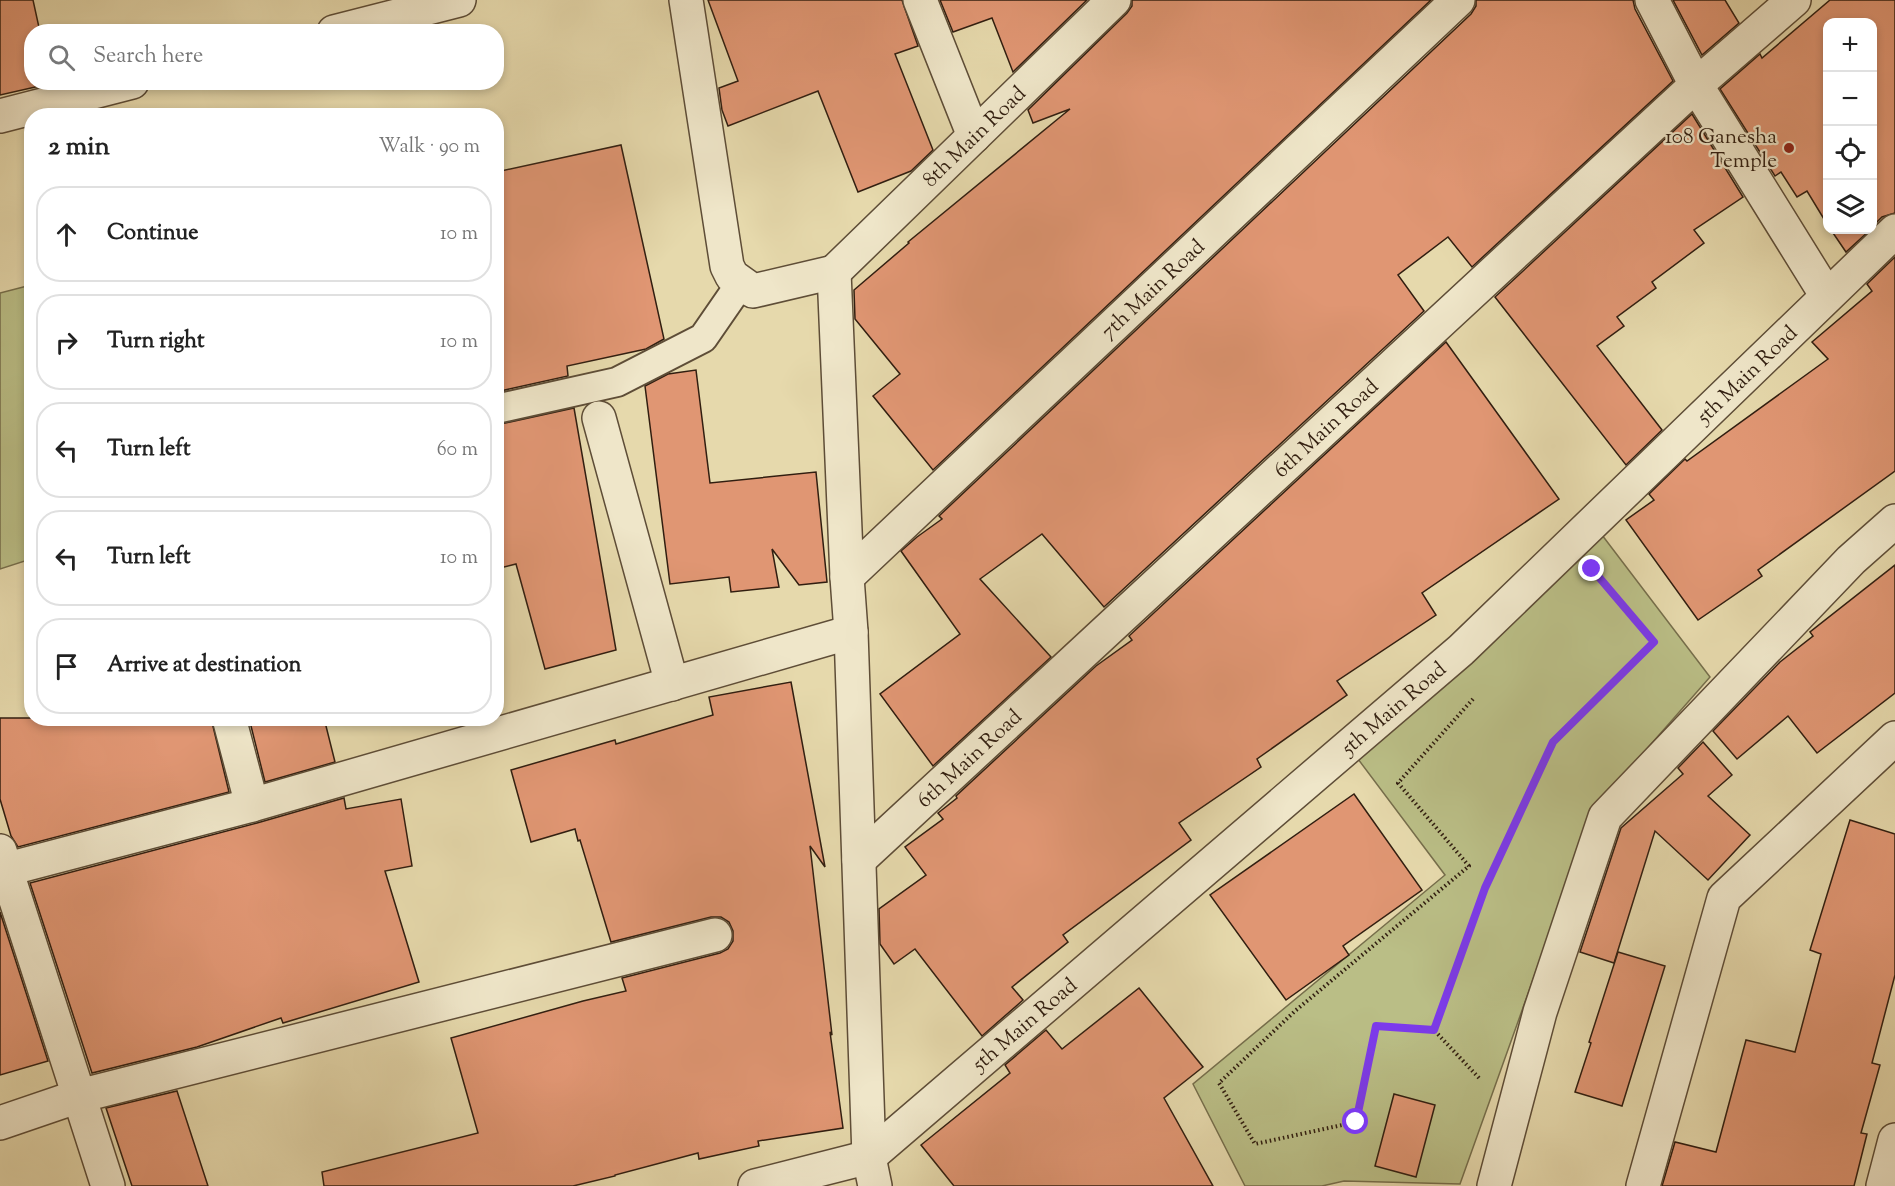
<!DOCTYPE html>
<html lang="en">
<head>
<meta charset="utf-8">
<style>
	body { margin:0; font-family:"Sorts Mill Goudy",serif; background:#f2f2f2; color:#222 }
	.controls { position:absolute; right:18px; top:18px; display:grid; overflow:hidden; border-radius:12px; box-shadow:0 3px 9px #0003 }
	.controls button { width:54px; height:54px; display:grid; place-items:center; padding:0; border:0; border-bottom:2px solid #e0e0e0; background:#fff; color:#222; font:30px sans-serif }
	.stop { position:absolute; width:18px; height:18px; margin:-14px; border:4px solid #7c3aed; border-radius:50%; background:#fff }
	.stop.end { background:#7c3aed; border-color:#fff; box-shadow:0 2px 6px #0008 }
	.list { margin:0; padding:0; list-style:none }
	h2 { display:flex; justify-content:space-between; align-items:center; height:78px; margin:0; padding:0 24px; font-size:26px }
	h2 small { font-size:20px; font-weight:400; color:#767676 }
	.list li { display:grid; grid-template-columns:39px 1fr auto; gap:18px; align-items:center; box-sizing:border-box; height:96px; margin:0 12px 12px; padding:0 12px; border:2px solid #e0e0e0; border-radius:24px }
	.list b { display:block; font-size:22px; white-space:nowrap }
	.list em { font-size:20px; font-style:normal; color:#767676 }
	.icon { flex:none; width:33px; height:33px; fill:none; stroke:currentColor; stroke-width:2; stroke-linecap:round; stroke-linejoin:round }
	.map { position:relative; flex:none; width:1895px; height:1186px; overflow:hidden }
	.search { position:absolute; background:#fff; box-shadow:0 3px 9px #0003; left:24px; top:24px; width:480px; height:66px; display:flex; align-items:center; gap:15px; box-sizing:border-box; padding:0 21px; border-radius:24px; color:#767676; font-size:22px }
	.panel { position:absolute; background:#fff; box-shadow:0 3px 9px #0003; left:24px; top:108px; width:480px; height:618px; border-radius:24px }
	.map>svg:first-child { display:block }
	.green { fill:#babe86; stroke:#766e4b; stroke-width:1.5 }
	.building { fill:#e09673; stroke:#311e10; stroke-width:1.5 }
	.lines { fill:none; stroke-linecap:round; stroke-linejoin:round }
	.service-casing { stroke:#5e4d37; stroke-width:32 }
	.minor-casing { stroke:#5e4d37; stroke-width:36 }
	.path { stroke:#311e10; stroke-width:4; stroke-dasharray:1.5 3; stroke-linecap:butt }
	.service { stroke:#efe6c9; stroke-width:28 }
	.minor { stroke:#efe6c9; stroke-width:33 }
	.route { stroke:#7c3aed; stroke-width:8 }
	.poi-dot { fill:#8f2418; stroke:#efe6c9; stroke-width:2 }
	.labels { text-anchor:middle; stroke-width:4.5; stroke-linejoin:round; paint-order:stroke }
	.street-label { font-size:21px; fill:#311e10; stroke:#efe6c9 }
	.poi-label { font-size:21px; fill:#311e10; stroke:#efe6c9; text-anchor:end }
</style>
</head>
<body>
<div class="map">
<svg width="1895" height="1186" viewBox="0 0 1895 1186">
	<rect width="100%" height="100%" fill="#e6d9ac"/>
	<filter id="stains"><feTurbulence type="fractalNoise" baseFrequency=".00333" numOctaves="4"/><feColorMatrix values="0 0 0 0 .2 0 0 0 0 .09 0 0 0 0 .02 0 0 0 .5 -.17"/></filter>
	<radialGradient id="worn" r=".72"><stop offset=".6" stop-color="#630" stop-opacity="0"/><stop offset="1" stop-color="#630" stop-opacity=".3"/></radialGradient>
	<!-- green -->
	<g class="green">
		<path d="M 31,285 L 31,559 L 0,569 L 0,293 Z"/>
		<path d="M 1602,535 L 1710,677 L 1594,809 L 1460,1184 L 1344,1181 L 1322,1186 L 1245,1186 L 1193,1084 L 1445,875 L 1358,759 Z"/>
	</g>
	<!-- building -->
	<g class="building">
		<path d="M 0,0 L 33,0 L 40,32 L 32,32 L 32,82 L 53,83 L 0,95 Z"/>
		<path d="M 708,0 L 902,0 L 918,46 L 895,54 L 933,150 L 911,171 L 858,192 L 818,91 L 728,126 L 722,110 L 719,88 L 738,81 Z"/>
		<path d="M 940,0 L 1087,0 L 1013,72 L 992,18 L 953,32 Z"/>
		<path d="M 1132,0 L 1431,0 L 933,470 L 873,396 L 900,374 L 855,319 L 854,290 L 909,243 L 908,242 L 1070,109 L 1033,123 L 1028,110 L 1127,13 L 1132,6 Z"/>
		<path d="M 1476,0 L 1633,0 L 1635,9 L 1673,81 L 1472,267 L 1448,237 L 1398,275 L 1424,311 L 1104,607 L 1042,534 L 980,579 L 1051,657 L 933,766 L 880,694 L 960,634 L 901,551 L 917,537 L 942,519 L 939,516 L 1471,14 L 1476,6 Z"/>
		<path d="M 1673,0 L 1725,0 L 1739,23 L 1702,55 Z"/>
		<path d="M 1830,0 L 1895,0 L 1895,213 L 1882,217 L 1872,227 L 1872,22 L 1827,22 L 1827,224 L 1807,191 L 1797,197 L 1781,172 L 1775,176 L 1720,89 L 1760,54 L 1762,58 Z"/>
		<path d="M 1692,114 L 1743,197 L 1694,230 L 1704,243 L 1652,282 L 1656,288 L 1617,317 L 1624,326 L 1597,346 L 1662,430 L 1626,465 L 1495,297 Z"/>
		<path d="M 621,145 L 664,339 L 646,349 L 567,366 L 568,376 L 496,392 L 496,172 Z"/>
		<path d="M 1831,230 L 1870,230 L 1846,252 Z"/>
		<path d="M 1895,257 L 1895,471 L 1758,570 L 1762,576 L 1698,620 L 1626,520 L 1654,500 L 1649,494 L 1685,459 L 1687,461 L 1828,359 L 1812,342 L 1872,291 L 1867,284 Z"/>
		<path d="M 1446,342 L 1559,499 L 1422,593 L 1436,615 L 1337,681 L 1347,695 L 1257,759 L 1261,767 L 1179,823 L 1191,840 L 1063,935 L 1068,942 L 1012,987 L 1023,1000 L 982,1036 L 915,949 L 894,964 L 880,944 L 879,909 L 926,875 L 905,847 L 943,819 L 938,813 L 957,798 L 956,796 L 1096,666 L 1132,640 L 1129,636 Z"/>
		<path d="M 696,370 L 710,483 L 816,472 L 827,582 L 799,585 L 772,549 L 779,587 L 731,592 L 729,577 L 670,584 L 645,386 L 668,374 Z"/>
		<path d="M 574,408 L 616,650 L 545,669 L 516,564 L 496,569 L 496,425 Z"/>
		<path d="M 1895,565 L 1895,693 L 1817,753 L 1788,716 L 1737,759 L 1713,731 L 1780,662 L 1813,636 L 1810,632 Z"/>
		<path d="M 791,682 L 825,867 L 810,846 L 832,1035 L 830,1032 L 843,1128 L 758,1141 L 759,1146 L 699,1159 L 698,1153 L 615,1175 L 615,1176 L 573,1186 L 324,1186 L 322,1172 L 478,1133 L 451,1038 L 583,1001 L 626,991 L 622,978 L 720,953 L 728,949 L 733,941 L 733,931 L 729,922 L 721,917 L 711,917 L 611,942 L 580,840 L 578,841 L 575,829 L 531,842 L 511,770 L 615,740 L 616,744 L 713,715 L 709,697 Z"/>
		<path d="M 0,718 L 211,718 L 229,792 L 18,847 L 11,836 L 0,799 Z"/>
		<path d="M 249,718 L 324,718 L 335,762 L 265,782 Z"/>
		<path d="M 1703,742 L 1732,775 L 1708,796 L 1750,835 L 1708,880 L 1655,831 L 1614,963 L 1580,952 L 1621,828 L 1683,774 L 1678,768 Z"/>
		<path d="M 1354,794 L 1422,890 L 1343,946 L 1349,955 L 1286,1000 L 1210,895 Z"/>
		<path d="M 344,798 L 346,809 L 401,799 L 412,866 L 385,871 L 419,982 L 283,1023 L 281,1018 L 197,1047 L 92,1073 L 30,883 L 257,823 Z"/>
		<path d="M 1850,820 L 1895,834 L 1895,975 L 1872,1063 L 1880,1065 L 1861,1133 L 1867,1134 L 1854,1186 L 1662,1186 L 1675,1142 L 1716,1152 L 1746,1040 L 1795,1052 L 1821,954 L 1810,950 Z"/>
		<path d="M 0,912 L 48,1061 L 0,1075 Z"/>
		<path d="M 1618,952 L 1665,966 L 1622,1106 L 1575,1092 L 1591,1043 L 1589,1042 Z"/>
		<path d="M 1139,988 L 1203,1067 L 1164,1098 L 1213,1186 L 954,1186 L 921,1145 L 1010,1073 L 1005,1065 L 1046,1030 L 1062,1049 Z"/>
		<path d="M 177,1091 L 208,1186 L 132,1186 L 106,1108 Z"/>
		<path d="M 1394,1094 L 1435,1105 L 1416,1177 L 1375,1166 Z"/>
	</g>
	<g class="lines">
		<defs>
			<path id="service" d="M 496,409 L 617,382 L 703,338 L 741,283"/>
			<g id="minor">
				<path d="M 686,0 L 727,266 L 732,276 L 753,291 L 834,272"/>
				<path d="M 920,0 L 974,136"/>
				<path d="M 1652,0 L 1696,85 L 1827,296"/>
				<path d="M 334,32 L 459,0"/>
				<path d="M 0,116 L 132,82"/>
				<path d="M 834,272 L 847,577 L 851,632 L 869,1157 L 875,1186"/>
				<path id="s1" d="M 834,272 L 1114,0"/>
				<path d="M 599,418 L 672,684"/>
				<path id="s2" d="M 847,577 L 1458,0"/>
				<path d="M 229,718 L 252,805"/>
				<path d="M 0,851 L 108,1186"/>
				<path id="s3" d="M 859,860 L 1696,85 L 1794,0"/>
				<path d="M 0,871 L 252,805 L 851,632"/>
				<path d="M 0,1123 L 79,1096 L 715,935"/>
				<path id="s4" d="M 755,1186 L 869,1157 L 1461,650 L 1895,231"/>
				<path d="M 1494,1186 L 1540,1012 L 1605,817 L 1851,560 L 1895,521"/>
				<path d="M 1643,1186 L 1724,898 L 1895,738"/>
				<path d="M 1883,1186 L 1895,1140"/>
			</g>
		</defs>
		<!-- service casing -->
		<use href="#service" class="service-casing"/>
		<!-- minor casing -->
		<use href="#minor" class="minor-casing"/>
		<!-- path -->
		<g class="path">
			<path d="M 1434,1030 L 1376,1026 L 1356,1122 L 1255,1144 L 1219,1083 L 1295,1011 L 1469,866 L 1398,783 L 1473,699"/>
			<path d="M 1479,1078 L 1434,1030 L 1485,888 L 1553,743 L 1654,642 L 1598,576"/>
		</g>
		<!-- service -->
		<use href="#service" class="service"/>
		<!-- minor -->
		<use href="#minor" class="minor"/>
	</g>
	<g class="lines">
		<!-- route -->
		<path class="route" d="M 1356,1122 L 1376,1026 L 1434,1030 L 1485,888 L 1553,742 L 1654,642 L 1592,569"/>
	</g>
	<!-- markers -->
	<circle class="poi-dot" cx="1789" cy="148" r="6"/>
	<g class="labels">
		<!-- street labels -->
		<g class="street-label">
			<text dy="7" stroke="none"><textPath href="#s1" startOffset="195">8th Main Road</textPath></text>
			<text dy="7" stroke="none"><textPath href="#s2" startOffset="420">7th Main Road</textPath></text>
			<text dy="7" stroke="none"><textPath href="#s4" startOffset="1294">5th Main Road</textPath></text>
			<text dy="7" stroke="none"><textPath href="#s3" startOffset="636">6th Main Road</textPath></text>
			<text dy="7" stroke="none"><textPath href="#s4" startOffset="808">5th Main Road</textPath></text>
			<text dy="7" stroke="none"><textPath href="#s3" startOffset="150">6th Main Road</textPath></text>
			<text dy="7" stroke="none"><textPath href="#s4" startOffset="322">5th Main Road</textPath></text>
		</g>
		<!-- poi labels -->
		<g class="poi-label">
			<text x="1777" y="143">108 Ganesha<tspan x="1777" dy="24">Temple</tspan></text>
		</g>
	</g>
	<rect width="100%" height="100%" filter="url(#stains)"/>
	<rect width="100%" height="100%" fill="url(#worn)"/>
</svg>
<div class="controls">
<button>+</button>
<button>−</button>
<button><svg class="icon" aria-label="locate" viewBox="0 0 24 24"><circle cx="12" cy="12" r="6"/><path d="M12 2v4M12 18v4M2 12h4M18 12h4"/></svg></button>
<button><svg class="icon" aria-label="layers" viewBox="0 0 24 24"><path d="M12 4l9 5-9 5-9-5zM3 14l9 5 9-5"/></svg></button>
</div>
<div class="stop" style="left:1356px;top:1122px"></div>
<div class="stop end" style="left:1592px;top:569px"></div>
<div class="search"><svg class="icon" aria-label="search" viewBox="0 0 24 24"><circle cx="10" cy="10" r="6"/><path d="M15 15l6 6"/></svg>Search here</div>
<section class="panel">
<h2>2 min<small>Walk · 90 m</small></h2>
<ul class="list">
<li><svg class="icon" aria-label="ahead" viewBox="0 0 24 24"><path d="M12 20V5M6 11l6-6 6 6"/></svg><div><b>Continue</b></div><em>10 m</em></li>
<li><svg class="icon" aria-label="right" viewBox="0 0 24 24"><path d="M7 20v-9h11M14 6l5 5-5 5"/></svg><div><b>Turn right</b></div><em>10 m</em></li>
<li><svg class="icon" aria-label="left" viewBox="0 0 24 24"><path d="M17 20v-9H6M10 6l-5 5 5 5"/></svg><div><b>Turn left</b></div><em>60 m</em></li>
<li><svg class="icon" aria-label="left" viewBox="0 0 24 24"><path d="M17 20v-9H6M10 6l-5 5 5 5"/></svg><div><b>Turn left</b></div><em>10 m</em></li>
<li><svg class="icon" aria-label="arrive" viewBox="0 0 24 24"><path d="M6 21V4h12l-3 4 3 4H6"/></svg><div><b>Arrive at destination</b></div></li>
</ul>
</section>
</div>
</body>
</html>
